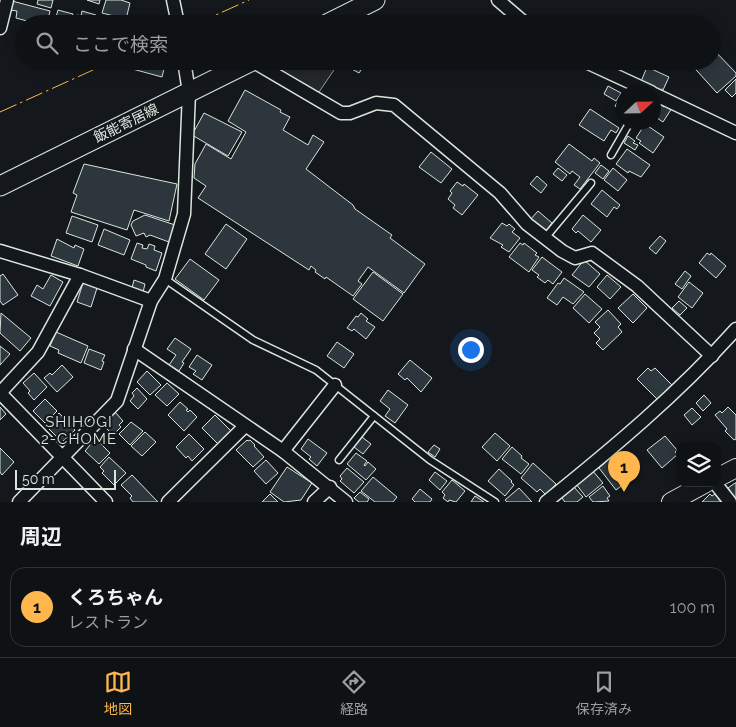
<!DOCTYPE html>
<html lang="ja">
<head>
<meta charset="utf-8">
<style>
	body { margin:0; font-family:Raleway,"Noto Sans JP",sans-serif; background:#181b1e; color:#f1f3f6 }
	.controls { position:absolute; right:15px; bottom:15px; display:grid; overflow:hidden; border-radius:10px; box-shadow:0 2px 12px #0003 }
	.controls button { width:45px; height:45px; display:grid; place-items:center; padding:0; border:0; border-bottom:1px solid #2f3234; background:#0f1215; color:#f1f3f6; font:25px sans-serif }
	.compass { position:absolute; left:616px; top:85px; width:45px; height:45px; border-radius:50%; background:#0f1215; box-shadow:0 2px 12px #0003; rotate:68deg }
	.scale { position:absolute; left:15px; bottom:12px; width:101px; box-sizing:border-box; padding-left:5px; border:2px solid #d8e6dc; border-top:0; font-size:14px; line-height:18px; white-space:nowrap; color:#d8e6dc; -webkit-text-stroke:4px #14181c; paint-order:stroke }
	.you { position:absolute; left:470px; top:349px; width:18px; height:18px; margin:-12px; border:4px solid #fff; border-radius:50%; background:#1a73e8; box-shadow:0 0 0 8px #1a73e833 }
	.badge { display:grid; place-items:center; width:32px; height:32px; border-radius:50%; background:#ffb74d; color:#111; font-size:16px; font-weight:700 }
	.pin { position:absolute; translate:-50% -41px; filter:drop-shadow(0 1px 2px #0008) }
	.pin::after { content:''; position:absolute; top:26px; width:18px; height:15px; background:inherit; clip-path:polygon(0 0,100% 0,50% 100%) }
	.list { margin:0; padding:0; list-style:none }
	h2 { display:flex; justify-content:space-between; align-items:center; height:65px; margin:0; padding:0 20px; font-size:21px }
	h2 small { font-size:16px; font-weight:400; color:#9b9ea0 }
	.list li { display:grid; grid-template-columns:32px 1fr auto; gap:15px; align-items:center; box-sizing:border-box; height:80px; margin:0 10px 10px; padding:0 10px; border:1px solid #2f3234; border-radius:15px }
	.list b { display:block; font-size:19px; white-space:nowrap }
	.list p { margin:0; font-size:16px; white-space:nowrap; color:#9b9ea0 }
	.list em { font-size:16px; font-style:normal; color:#9b9ea0 }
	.icon { flex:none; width:28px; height:28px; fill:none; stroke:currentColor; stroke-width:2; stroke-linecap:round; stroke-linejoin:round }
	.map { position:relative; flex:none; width:736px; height:502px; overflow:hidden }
	.search { position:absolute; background:#0f1215; box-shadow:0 2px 12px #0003; left:15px; right:15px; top:15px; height:55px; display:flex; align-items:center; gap:12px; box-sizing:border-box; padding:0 18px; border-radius:28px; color:#9b9ea0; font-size:19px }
	.sheet { height:155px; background:#0f1215 }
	nav { display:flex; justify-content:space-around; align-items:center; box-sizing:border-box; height:70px; border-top:1px solid #2f3234; background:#0f1215; font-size:14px; color:#9b9ea0 }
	nav a { display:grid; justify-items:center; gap:2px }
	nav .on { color:#ffb74d }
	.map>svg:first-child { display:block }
	.parking { fill:#24282b; stroke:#939e99 }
	.building { fill:#2c363c; stroke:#d8e6dc }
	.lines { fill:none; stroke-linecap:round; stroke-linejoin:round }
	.lane-casing { stroke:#d8e6dc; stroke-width:9 }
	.street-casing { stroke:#d8e6dc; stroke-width:15 }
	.secondary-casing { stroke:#d8e6dc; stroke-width:20 }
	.primary-casing { stroke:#d8e6dc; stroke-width:21 }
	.lane { stroke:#14181c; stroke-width:6 }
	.street { stroke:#14181c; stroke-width:12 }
	.secondary { stroke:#14181c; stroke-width:18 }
	.primary { stroke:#14181c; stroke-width:19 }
	.power { stroke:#ffb74d; stroke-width:1; stroke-dasharray:18 4 2.5 4; stroke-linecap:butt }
	.labels { text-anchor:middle; stroke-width:4; stroke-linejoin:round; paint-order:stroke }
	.street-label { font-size:14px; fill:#d8e6dc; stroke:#14181c }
	.neighbourhood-label { font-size:15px; letter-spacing:1px; fill:#d8e6dc; stroke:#14181c }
</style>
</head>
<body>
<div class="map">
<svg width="736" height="502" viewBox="0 0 736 502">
	<rect width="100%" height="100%" fill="#14181c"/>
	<!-- parking -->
	<path class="parking" d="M 285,61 L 340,61 L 317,95 L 272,68 Z"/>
	<!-- building -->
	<g class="building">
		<path d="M 38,0 L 53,0 L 51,8 L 37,4 Z"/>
		<path d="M 87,0 L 100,0 L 99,4 Z"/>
		<path d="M 106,0 L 121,0 L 130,3 L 126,19 L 102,13 Z"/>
		<path d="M 12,1 L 50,11 L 47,24 L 38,24 L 16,18 L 17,11 L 10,10 Z"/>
		<path d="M 58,10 L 73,14 L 70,24 L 54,24 Z"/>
		<path d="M 82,11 L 96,15 L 94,24 L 86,24 L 75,21 L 77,15 L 81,16 Z"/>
		<path d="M 712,48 L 736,73 L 736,76 L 717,93 L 688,61 L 712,61 Z"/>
		<path d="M 126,61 L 166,61 L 162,77 L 125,67 Z"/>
		<path d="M 349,61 L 367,61 L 359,73 L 350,68 L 353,63 Z"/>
		<path d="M 647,67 L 669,77 L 663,90 L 661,89 L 659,93 L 640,84 Z"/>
		<path d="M 736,79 L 736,93 L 732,97 L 725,90 Z"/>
		<path d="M 608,86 L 621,93 L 616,101 L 604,94 Z"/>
		<path d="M 245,90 L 281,110 L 280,112 L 290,117 L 283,130 L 308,145 L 313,135 L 324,142 L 306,169 L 353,205 L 355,209 L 392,235 L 390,238 L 425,264 L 404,293 L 368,267 L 358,281 L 362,284 L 353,296 L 326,277 L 325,279 L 315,272 L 316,270 L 311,266 L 309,270 L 198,198 L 206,186 L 194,178 L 195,164 L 206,144 L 231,159 L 246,132 L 228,121 Z"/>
		<path d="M 622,94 L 624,95 L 623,111 L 615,106 Z"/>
		<path d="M 654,100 L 664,107 L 666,104 L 672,108 L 663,122 L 654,116 Z"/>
		<path d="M 590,109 L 619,128 L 616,133 L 611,130 L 604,141 L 579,125 Z"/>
		<path d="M 204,113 L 242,132 L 228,156 L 192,135 Z"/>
		<path d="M 645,124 L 664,137 L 653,153 L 639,143 L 641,141 L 636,138 Z"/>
		<path d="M 628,136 L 635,141 L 633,143 L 638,145 L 635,150 L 624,143 Z"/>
		<path d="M 569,144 L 592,161 L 594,158 L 600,163 L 580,189 L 574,185 L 580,177 L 572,171 L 570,174 L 555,162 Z"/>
		<path d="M 627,149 L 650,165 L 641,177 L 629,171 L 628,173 L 616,164 Z"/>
		<path d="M 431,152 L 452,169 L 441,183 L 419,167 Z"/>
		<path d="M 84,164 L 177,184 L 169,221 L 134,210 L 127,230 L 71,212 L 77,195 L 73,193 Z"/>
		<path d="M 601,165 L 609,171 L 603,179 L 595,173 Z"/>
		<path d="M 558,168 L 567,175 L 562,181 L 553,174 Z"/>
		<path d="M 613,168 L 627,180 L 618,191 L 604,180 Z"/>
		<path d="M 537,176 L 547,185 L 541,193 L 530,184 Z"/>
		<path d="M 457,182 L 463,186 L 464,184 L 478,195 L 462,215 L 453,208 L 455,205 L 448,199 L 452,193 L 450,191 Z"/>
		<path d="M 602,190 L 620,205 L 617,209 L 614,207 L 607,217 L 591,204 Z"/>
		<path d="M 538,211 L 552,223 L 545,232 L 530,220 Z"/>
		<path d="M 145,215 L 175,225 L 169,242 L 150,235 L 146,237 L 144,233 L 136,236 L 131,225 L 133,221 Z"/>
		<path d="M 583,215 L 601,230 L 591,242 L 578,231 L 576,233 L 572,229 Z"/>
		<path d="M 72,216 L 98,225 L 92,242 L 66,233 Z"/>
		<path d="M 502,223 L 507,226 L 509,224 L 515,229 L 512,232 L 520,238 L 509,252 L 501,247 L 503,245 L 490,238 Z"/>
		<path d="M 226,224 L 247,239 L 226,269 L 205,254 Z"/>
		<path d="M 104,229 L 130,240 L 124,255 L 98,245 Z"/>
		<path d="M 660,236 L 666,241 L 656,254 L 649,248 Z"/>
		<path d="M 57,239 L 74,248 L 75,245 L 84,249 L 78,266 L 51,256 Z"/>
		<path d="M 137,243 L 143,245 L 142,248 L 147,249 L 149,244 L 155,246 L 154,250 L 162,253 L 156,271 L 146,267 L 146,265 L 131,259 Z"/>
		<path d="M 520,243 L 523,245 L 524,243 L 537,253 L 535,255 L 539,257 L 529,272 L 509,257 Z"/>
		<path d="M 707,253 L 710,255 L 711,253 L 726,266 L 716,278 L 699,263 Z"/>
		<path d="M 542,257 L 562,272 L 553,284 L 548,280 L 545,283 L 537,277 L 539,275 L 532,270 Z"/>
		<path d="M 190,259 L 219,280 L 204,300 L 175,279 Z"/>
		<path d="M 584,260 L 600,274 L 589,287 L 572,275 Z"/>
		<path d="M 685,271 L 691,276 L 682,289 L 675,284 Z"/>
		<path d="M 373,272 L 403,294 L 383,321 L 353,299 Z"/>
		<path d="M 3,274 L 18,295 L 3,305 L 0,301 L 0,276 Z"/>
		<path d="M 51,275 L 63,282 L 50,306 L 31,296 L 37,285 L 43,289 Z"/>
		<path d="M 607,275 L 621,287 L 610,299 L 597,287 Z"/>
		<path d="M 564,278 L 584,292 L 573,304 L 563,297 L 557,305 L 547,298 L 558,283 L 560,284 Z"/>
		<path d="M 134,280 L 145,284 L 143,292 L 132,288 Z"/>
		<path d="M 689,282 L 703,293 L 692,308 L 678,297 Z"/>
		<path d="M 83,283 L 97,288 L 91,307 L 77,302 Z"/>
		<path d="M 585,294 L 602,309 L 589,323 L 573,308 Z"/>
		<path d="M 633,294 L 647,308 L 633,323 L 618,308 Z"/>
		<path d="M 679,301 L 687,308 L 680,315 L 672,308 Z"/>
		<path d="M 608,310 L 621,324 L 618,327 L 622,332 L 603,350 L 596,343 L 600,339 L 594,333 L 600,327 L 595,322 Z"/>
		<path d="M 1,313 L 31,338 L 20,351 L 0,333 Z"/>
		<path d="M 361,313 L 368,319 L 366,321 L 375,327 L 366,339 L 354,329 L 352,331 L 347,328 L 356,316 L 358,317 Z"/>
		<path d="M 56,332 L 88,346 L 81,363 L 58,353 L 59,350 L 50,346 Z"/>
		<path d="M 175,338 L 191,349 L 182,362 L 184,363 L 179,371 L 169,365 L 176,355 L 167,349 Z"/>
		<path d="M 337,342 L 354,354 L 344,368 L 327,356 Z"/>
		<path d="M 0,346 L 10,354 L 0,365 Z"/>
		<path d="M 89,349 L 105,355 L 102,361 L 104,362 L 101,370 L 84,363 Z"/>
		<path d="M 197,355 L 212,365 L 202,380 L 193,374 L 196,371 L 189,367 Z"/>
		<path d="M 410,360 L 432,378 L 421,392 L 407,378 L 405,380 L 398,374 Z"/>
		<path d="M 62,365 L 73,377 L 57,392 L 44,378 L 50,373 L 52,375 Z"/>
		<path d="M 648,368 L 651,371 L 655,368 L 672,385 L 658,400 L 637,379 Z"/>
		<path d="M 147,371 L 161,385 L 150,395 L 137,382 Z"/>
		<path d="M 34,373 L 47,387 L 34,400 L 28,393 L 30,391 L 23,383 Z"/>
		<path d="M 167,383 L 179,394 L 167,406 L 155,395 Z"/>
		<path d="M 137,388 L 147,399 L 138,409 L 130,401 L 134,396 L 132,393 Z"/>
		<path d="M 388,390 L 408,405 L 395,423 L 385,416 L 390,409 L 380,401 Z"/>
		<path d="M 704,395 L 711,403 L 703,411 L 696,403 Z"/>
		<path d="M 45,399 L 57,411 L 45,423 L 33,411 Z"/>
		<path d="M 180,402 L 188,409 L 186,410 L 188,412 L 190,410 L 197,417 L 184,431 L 168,415 Z"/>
		<path d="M 0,407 L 6,414 L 0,420 Z"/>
		<path d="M 728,407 L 736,415 L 736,439 L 734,440 L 725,431 L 727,429 L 715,415 L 720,411 L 722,413 Z"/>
		<path d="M 692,408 L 701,417 L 692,425 L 684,415 Z"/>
		<path d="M 115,412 L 123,421 L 119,425 L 121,427 L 113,435 L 104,426 L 110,421 L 108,419 Z"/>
		<path d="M 59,413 L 75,430 L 62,442 L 46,426 Z"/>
		<path d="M 215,415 L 231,431 L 218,444 L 202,428 Z"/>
		<path d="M 131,422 L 143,431 L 130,445 L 119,434 Z"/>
		<path d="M 145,432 L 156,442 L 142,456 L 131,446 Z"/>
		<path d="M 495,433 L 510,446 L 497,461 L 482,447 Z"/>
		<path d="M 189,434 L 204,449 L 192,461 L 188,456 L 186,458 L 176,447 Z"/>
		<path d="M 93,436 L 110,453 L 99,464 L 85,451 L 90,445 L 88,442 Z"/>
		<path d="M 665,436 L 677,450 L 675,452 L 678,454 L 662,468 L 647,450 Z"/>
		<path d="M 362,437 L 371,444 L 363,454 L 354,447 Z"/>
		<path d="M 308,439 L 327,453 L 317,466 L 309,459 L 311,457 L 301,449 Z"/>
		<path d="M 247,440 L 248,441 L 250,440 L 255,445 L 254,446 L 264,457 L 253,467 L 236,450 Z"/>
		<path d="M 434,445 L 440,449 L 435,457 L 428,452 Z"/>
		<path d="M 512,447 L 522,456 L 521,458 L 529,464 L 521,474 L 502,459 Z"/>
		<path d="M 0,448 L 14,462 L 2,475 L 0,472 Z"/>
		<path d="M 356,453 L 367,461 L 364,465 L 365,466 L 368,462 L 376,469 L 366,480 L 347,464 Z"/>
		<path d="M 615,454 L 633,477 L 616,490 L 599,468 Z"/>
		<path d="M 109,457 L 126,473 L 114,485 L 102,473 L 104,471 L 100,467 Z"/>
		<path d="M 266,460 L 278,473 L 266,484 L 254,471 Z"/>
		<path d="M 533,463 L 556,484 L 546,495 L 540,489 L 537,492 L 521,478 Z"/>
		<path d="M 287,467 L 312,483 L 301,500 L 284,502 L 270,492 Z"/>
		<path d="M 347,468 L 364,482 L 354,493 L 340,481 L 342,479 L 340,476 Z"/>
		<path d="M 499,469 L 512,481 L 511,482 L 514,485 L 505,496 L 488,481 Z"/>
		<path d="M 592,470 L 603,483 L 586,497 L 576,484 Z"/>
		<path d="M 435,472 L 447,481 L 440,490 L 429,480 Z"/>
		<path d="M 132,475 L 158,502 L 133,502 L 130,498 L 132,496 L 121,485 Z"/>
		<path d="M 373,477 L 397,497 L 393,502 L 375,502 L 361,491 Z"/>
		<path d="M 452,480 L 465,491 L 456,502 L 449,500 L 448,502 L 443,498 L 445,495 L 442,492 Z"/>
		<path d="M 735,483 L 736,483 L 736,502 L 728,492 L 730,490 L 728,488 Z"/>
		<path d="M 573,486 L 583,497 L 577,502 L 565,502 L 561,497 Z"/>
		<path d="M 603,486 L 610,496 L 607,498 L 609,501 L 593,502 L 589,497 Z"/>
		<path d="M 519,488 L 532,502 L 507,502 L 505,500 Z"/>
		<path d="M 420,489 L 432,499 L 430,502 L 415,502 L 412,499 Z"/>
		<path d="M 360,492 L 369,499 L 367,502 L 359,502 L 354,498 Z"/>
		<path d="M 270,494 L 278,502 L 262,502 Z"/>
		<path d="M 710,494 L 712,496 L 715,494 L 721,502 L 702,502 Z"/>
		<path d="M 475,496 L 484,502 L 471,502 Z"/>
	</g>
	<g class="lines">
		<defs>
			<g id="lane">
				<path d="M 611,155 L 630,122"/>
				<path d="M 545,238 L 591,183"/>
				<path d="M 165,279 L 253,340 L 316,370 L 430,460 L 495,502"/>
				<path d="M 339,460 L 374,416"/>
			</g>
			<g id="street">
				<path d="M 173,0 L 178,24"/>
				<path d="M 498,0 L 526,24"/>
				<path d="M 0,28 L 7,0"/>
				<path d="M 252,61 L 341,113 L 350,113 L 376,103 L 394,105 L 500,193 L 527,224 L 562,251 L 575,258 L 592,253 L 637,286 L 712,356"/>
				<path d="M 584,61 L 651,92"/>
				<path d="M 654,94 L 736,133"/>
				<path d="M 0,251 L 80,275 L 151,301"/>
				<path d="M 134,349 L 283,451 L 346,502"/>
				<path d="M 0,393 L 38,352 L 80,275"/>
				<path d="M 1,394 L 106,502"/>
				<path d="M 283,451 L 335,385"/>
				<path d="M 715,483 L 730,502"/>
				<path d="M 19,502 L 117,401 L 151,301 L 165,279 L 184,214 L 189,92 L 184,61"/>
				<path d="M 168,502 L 245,426"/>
				<path d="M 314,502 L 330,487"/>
				<path d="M 546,502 C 613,448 679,393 736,329"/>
			</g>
			<g id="secondary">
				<path d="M 717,478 L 736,468"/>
				<path d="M 671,502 L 706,483"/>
			</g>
			<g id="primary">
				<path d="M 327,24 L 375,0"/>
				<path d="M 0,186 L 252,61"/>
			</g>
		</defs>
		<!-- lane casing -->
		<use href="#lane" class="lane-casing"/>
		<!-- street casing -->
		<use href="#street" class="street-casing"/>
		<!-- secondary casing -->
		<use href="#secondary" class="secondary-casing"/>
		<!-- primary casing -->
		<use href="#primary" class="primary-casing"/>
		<!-- lane -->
		<use href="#lane" class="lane"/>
		<!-- street -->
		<use href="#street" class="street"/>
		<!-- secondary -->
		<use href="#secondary" class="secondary"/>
		<!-- primary -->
		<use href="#primary" class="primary"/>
		<!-- power -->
		<g class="power">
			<path d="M 196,24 L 249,0"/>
			<path d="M 0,112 L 113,61"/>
		</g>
	</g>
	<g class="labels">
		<!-- street labels -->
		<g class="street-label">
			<text transform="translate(126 123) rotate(-26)" y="5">飯能寄居線</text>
		</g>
		<!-- neighbourhood labels -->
		<g class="neighbourhood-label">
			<text x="79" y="427">SHIHOGI<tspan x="79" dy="17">2-CHOME</tspan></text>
		</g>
	</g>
</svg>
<div class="controls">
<button><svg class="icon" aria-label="layers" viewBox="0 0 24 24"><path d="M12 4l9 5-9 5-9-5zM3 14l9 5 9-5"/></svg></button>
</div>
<svg class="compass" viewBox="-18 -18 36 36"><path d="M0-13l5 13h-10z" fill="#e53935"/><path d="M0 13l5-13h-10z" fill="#9b9ea0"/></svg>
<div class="scale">50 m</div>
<div class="you"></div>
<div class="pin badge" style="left:624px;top:492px">1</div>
<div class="search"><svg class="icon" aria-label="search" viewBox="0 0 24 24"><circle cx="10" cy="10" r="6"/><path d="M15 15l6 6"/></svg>ここで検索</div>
</div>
<section class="sheet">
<h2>周辺<small></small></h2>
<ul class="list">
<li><span class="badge">1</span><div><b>くろちゃん</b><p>レストラン</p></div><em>100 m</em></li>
</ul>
</section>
<nav>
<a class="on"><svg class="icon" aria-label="map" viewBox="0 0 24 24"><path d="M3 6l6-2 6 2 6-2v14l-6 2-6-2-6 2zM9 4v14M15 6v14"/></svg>地図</a>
<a><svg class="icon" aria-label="directions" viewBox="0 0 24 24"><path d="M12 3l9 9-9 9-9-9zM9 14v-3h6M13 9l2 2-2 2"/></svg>経路</a>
<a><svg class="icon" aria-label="saved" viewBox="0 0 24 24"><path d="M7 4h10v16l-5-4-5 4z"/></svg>保存済み</a>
</nav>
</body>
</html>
